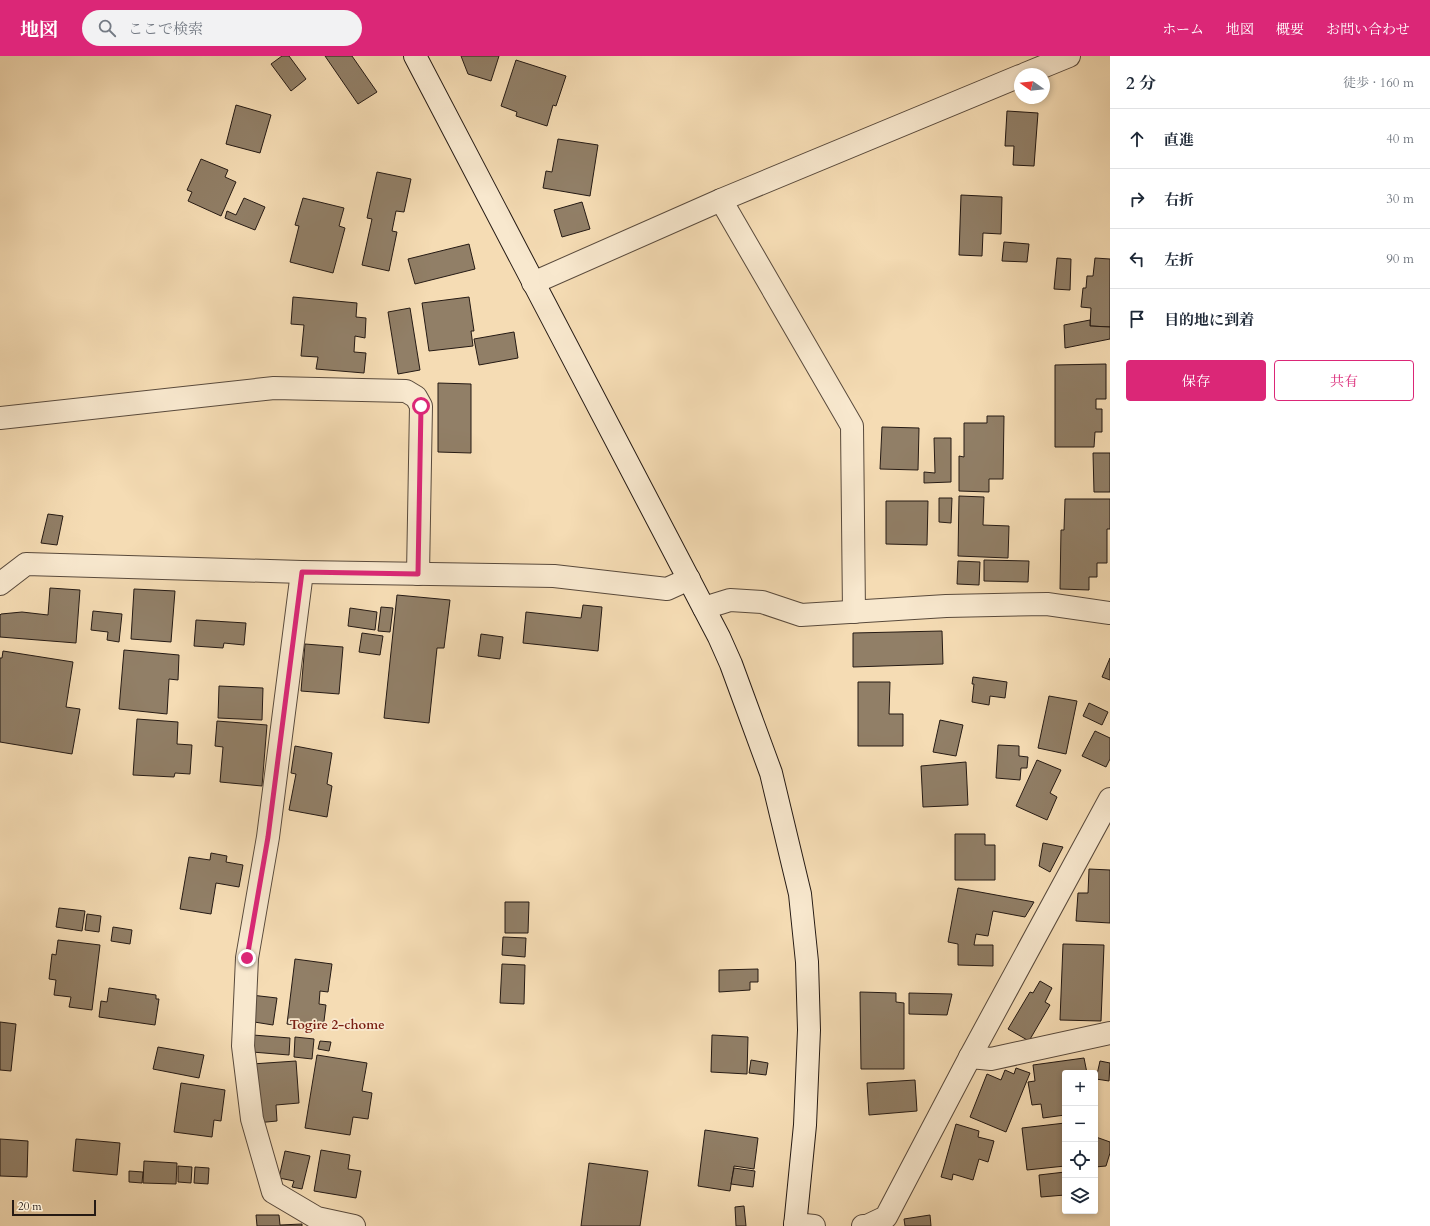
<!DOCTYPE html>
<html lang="ja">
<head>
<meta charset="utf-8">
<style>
	body { margin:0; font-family:Cardo,"Noto Serif JP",serif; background:#f2f2f3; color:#1f2937 }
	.controls { position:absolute; right:12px; bottom:12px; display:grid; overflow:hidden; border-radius:4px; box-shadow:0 2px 6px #0003 }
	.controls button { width:36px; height:36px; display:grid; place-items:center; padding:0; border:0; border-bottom:1px solid #e0e1e3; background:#fff; color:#1f2937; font:20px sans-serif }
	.compass { position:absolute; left:1014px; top:12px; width:36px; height:36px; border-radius:50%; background:#fff; box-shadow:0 2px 6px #0003; rotate:284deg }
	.scale { position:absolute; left:12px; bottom:10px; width:84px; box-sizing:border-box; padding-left:4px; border:2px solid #251a14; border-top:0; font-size:11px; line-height:14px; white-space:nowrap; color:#251a14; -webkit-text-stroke:3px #f8e8ce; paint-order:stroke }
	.stop { position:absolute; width:12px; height:12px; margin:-9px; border:3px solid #db2777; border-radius:50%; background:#fff }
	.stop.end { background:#db2777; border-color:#fff; box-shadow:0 1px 4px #0008 }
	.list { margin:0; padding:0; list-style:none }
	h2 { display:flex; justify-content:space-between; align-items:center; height:52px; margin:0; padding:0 16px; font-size:17px }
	h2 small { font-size:13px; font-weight:400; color:#747a83 }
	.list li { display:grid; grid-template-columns:26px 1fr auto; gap:12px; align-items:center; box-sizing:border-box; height:60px; padding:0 16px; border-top:1px solid #e0e1e3 }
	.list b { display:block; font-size:15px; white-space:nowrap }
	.list em { font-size:13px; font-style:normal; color:#747a83 }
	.actions { display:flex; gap:8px; padding:12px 16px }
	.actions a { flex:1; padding:9px 0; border:1px solid #db2777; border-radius:4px; text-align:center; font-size:14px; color:#db2777 }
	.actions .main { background:#db2777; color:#fff }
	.icon { flex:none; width:22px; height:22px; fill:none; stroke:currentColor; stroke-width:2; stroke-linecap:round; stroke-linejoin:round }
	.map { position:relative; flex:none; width:1110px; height:1170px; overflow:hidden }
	header { display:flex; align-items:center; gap:24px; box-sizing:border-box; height:56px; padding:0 20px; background:#db2777; color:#fff }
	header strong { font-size:19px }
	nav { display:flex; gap:22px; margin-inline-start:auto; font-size:14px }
	.search { width:280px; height:36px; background:#f2f2f3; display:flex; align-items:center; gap:10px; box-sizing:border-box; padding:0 14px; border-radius:22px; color:#747a83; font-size:15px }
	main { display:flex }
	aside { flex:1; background:#fff }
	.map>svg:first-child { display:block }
	.building { fill:#917f67; stroke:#251a14 }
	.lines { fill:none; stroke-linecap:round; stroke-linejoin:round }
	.street-casing { stroke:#594a3c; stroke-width:24 }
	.secondary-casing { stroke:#251a14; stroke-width:24 }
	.street { stroke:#f8e8ce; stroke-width:22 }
	.secondary { stroke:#f8e8ce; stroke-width:22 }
	.route { stroke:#db2777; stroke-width:5 }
	.labels { text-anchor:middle; stroke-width:3.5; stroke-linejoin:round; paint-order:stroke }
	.neighbourhood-label { font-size:13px; font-weight:bold; fill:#7a1f14; stroke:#f8e8ce }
</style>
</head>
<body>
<header>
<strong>地図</strong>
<div class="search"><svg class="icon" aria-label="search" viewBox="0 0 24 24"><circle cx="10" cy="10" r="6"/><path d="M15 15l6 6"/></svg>ここで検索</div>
<nav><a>ホーム</a><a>地図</a><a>概要</a><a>お問い合わせ</a></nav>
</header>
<main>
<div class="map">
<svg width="1110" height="1170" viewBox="0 0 1110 1170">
	<rect width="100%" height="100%" fill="#f5dcb4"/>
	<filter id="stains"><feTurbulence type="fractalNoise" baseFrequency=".005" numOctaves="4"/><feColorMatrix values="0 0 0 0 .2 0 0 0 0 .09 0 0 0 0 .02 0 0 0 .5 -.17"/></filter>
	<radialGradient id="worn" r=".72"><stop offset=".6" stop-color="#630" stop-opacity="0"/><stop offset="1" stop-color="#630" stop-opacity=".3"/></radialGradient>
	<!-- building -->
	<g class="building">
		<path d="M 282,0 L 289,0 L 306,23 L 291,35 L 271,8 Z"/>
		<path d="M 325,0 L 352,0 L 377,36 L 358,48 Z"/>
		<path d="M 461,0 L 499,0 L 491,25 L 468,18 Z"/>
		<path d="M 516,4 L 566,20 L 556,50 L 553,49 L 547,70 L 516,60 L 517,56 L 501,50 Z"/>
		<path d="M 236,49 L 271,59 L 260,97 L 226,88 Z"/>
		<path d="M 1007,55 L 1038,57 L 1034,110 L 1013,109 L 1014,90 L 1005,90 Z"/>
		<path d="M 558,83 L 598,89 L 590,140 L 543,132 L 546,115 L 552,116 Z"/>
		<path d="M 201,103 L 228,114 L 225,121 L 236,126 L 221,160 L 188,145 L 192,136 L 187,134 Z"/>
		<path d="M 377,116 L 411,123 L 404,156 L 396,155 L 392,175 L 397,176 L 389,215 L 362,209 L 372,163 L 367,162 Z"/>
		<path d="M 961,139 L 1002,141 L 1001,178 L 983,177 L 982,200 L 959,199 Z"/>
		<path d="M 244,142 L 265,151 L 255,174 L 225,162 L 227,155 L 236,159 Z"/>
		<path d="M 303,142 L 344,152 L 339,170 L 345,172 L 333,217 L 290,206 L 299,170 L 295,169 Z"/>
		<path d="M 582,146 L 590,173 L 562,181 L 554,154 Z"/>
		<path d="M 1004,186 L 1029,188 L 1027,206 L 1002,205 Z"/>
		<path d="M 469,188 L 475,213 L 415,228 L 408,203 Z"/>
		<path d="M 1057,202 L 1071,203 L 1070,234 L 1054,233 Z"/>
		<path d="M 1095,202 L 1110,203 L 1110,271 L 1090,270 L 1091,252 L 1081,251 L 1083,232 L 1086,232 L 1087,220 L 1093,220 Z"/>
		<path d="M 293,241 L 357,247 L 356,261 L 366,262 L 365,282 L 355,280 L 354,296 L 366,297 L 364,317 L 316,313 L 318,301 L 301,300 L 304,269 L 291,268 Z"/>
		<path d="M 469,241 L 474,275 L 471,275 L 473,290 L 429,295 L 422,247 Z"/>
		<path d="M 410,252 L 420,314 L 398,318 L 388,256 Z"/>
		<path d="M 1090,264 L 1090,270 L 1110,271 L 1110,283 L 1065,292 L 1064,269 Z"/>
		<path d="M 514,276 L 518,302 L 479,309 L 474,283 Z"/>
		<path d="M 1106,308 L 1106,343 L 1096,343 L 1096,353 L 1102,353 L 1102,376 L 1095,376 L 1094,391 L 1055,391 L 1055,309 Z"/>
		<path d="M 438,327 L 471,328 L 471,397 L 438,396 Z"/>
		<path d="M 987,360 L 1004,360 L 1003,423 L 989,423 L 989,436 L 959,435 L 959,400 L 964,401 L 964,367 L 987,367 Z"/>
		<path d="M 882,371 L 919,372 L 918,414 L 880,413 Z"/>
		<path d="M 934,382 L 951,382 L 951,426 L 924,427 L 924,416 L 935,417 Z"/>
		<path d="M 1093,397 L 1110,397 L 1110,436 L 1094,436 Z"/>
		<path d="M 959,440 L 984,441 L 983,469 L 1009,470 L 1008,502 L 958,500 Z"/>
		<path d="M 939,442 L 952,442 L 951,467 L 939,466 Z"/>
		<path d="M 1065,443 L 1110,443 L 1110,473 L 1107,473 L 1107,507 L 1097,507 L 1097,521 L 1089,521 L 1089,534 L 1060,533 L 1061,474 L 1064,474 Z"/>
		<path d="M 886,445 L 928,445 L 927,489 L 886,488 Z"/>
		<path d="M 48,458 L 63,460 L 57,489 L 41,487 Z"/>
		<path d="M 984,504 L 1029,505 L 1028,526 L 984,525 Z"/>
		<path d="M 958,505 L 980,506 L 979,529 L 957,528 Z"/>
		<path d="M 50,532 L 80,534 L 76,587 L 0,581 L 0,559 L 1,558 L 22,556 L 48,559 Z"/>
		<path d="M 134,533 L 175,535 L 171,586 L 131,583 Z"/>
		<path d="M 397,539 L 450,544 L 444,592 L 437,592 L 429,667 L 384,662 Z"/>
		<path d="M 583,549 L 602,551 L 598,595 L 523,587 L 526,556 L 581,562 Z"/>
		<path d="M 381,551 L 393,552 L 390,576 L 378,575 Z"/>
		<path d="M 350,552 L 377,556 L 375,574 L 348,570 Z"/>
		<path d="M 93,555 L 122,558 L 119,586 L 107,584 L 108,576 L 91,574 Z"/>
		<path d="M 196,564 L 246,567 L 244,589 L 224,587 L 223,592 L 194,590 Z"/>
		<path d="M 942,575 L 943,608 L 853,611 L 853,577 Z"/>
		<path d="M 362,577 L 383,580 L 380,599 L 359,596 Z"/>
		<path d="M 481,578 L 503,581 L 500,603 L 478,600 Z"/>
		<path d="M 305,588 L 343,591 L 339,638 L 301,635 Z"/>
		<path d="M 124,594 L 179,599 L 178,624 L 169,623 L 167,658 L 119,653 Z"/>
		<path d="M 3,595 L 73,606 L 66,651 L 80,653 L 72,698 L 0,686 L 0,602 L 2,602 Z"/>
		<path d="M 1110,602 L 1110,624 L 1102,621 Z"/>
		<path d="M 973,621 L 1007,626 L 1005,642 L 990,640 L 989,649 L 972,646 L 974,628 L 972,628 Z"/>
		<path d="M 858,626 L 890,626 L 889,658 L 903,658 L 903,690 L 858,690 Z"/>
		<path d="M 219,630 L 263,632 L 262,664 L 218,662 Z"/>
		<path d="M 1049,640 L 1077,645 L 1066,698 L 1038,692 Z"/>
		<path d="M 1089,647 L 1108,656 L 1102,669 L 1083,660 Z"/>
		<path d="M 137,663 L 178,666 L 177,688 L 192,689 L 190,718 L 175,717 L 174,721 L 133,719 Z"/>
		<path d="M 940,664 L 963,669 L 956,700 L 933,696 Z"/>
		<path d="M 217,665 L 267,669 L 262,730 L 220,726 L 223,691 L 215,690 Z"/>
		<path d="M 1095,675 L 1110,682 L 1110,703 L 1106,711 L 1082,700 Z"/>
		<path d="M 998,689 L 1019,690 L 1019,700 L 1028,701 L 1027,712 L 1021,712 L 1020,724 L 996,722 Z"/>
		<path d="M 295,690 L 332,697 L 327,728 L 332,730 L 327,761 L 289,754 L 296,718 L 291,717 Z"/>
		<path d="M 1037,704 L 1061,714 L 1050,737 L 1057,741 L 1047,764 L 1016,750 Z"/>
		<path d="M 966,706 L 968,749 L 923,751 L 921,710 Z"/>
		<path d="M 955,778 L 985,778 L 985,789 L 995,789 L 995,824 L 955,824 Z"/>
		<path d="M 1043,787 L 1063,791 L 1050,816 L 1039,810 Z"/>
		<path d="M 211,797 L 227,800 L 226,806 L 243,809 L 239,831 L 216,827 L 211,858 L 180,853 L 189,801 L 210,804 Z"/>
		<path d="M 1089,813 L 1110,814 L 1110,867 L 1076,865 L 1078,837 L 1088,837 Z"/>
		<path d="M 958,832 L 1034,846 L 1025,861 L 993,855 L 988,880 L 976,878 L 974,889 L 993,889 L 993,910 L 958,909 L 958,888 L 948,886 Z"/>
		<path d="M 505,846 L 529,846 L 528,877 L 505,877 Z"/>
		<path d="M 59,852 L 85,855 L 82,875 L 56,871 Z"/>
		<path d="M 87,858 L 101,860 L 99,876 L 85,874 Z"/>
		<path d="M 113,871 L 132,874 L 130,888 L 111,885 Z"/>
		<path d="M 503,881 L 526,882 L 525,901 L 502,899 Z"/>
		<path d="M 58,884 L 100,889 L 92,954 L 69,951 L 71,941 L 54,939 L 56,924 L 49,923 L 52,898 L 56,899 Z"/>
		<path d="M 1063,888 L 1104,889 L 1101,965 L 1060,964 Z"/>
		<path d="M 295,903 L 332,908 L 328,936 L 320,935 L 319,948 L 326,949 L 323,973 L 287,968 Z"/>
		<path d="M 502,908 L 525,909 L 524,948 L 500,947 Z"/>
		<path d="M 758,913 L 758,926 L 750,926 L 750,934 L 719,936 L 719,914 Z"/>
		<path d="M 1040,925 L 1052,932 L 1045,946 L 1050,949 L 1029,985 L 1008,973 L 1030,936 L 1033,937 Z"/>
		<path d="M 109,932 L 156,939 L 156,943 L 159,943 L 155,969 L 99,961 L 101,945 L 107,946 Z"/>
		<path d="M 860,936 L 896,937 L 896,946 L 904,947 L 904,1013 L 861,1013 Z"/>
		<path d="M 909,937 L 952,938 L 947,959 L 909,958 Z"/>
		<path d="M 251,939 L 277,942 L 273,969 L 248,965 Z"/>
		<path d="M 0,966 L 16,968 L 11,1015 L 0,1014 Z"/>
		<path d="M 253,979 L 290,982 L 289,999 L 252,996 Z"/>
		<path d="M 712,979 L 748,981 L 747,1018 L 711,1016 Z"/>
		<path d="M 295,981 L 314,983 L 312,1003 L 294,1001 Z"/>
		<path d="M 320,985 L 331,986 L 329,995 L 318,993 Z"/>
		<path d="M 158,991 L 204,999 L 199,1022 L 153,1013 Z"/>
		<path d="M 317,999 L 367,1007 L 362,1035 L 372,1037 L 368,1063 L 353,1061 L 350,1079 L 305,1072 Z"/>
		<path d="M 1084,1002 L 1087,1017 L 1065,1017 L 1065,1059 L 1043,1062 L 1041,1048 L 1032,1049 L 1028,1026 L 1035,1025 L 1033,1009 Z"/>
		<path d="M 751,1004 L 768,1007 L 766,1019 L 749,1017 Z"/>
		<path d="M 296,1005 L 299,1047 L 276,1049 L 277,1065 L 256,1067 L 252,1008 Z"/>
		<path d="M 1100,1005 L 1110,1007 L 1109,1025 L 1096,1023 Z"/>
		<path d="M 1016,1012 L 1030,1017 L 1006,1076 L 970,1061 L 987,1018 L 1001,1024 L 1005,1014 L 1014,1018 Z"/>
		<path d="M 915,1024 L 917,1055 L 869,1059 L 867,1027 Z"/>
		<path d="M 181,1027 L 225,1034 L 221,1065 L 214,1064 L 212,1081 L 174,1076 Z"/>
		<path d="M 1065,1067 L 1065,1110 L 1027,1114 L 1022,1072 Z"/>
		<path d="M 956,1068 L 979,1075 L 978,1081 L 994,1085 L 988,1106 L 979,1103 L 973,1124 L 953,1118 L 952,1124 L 941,1121 Z"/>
		<path d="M 705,1074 L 758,1082 L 754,1113 L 734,1110 L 730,1135 L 698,1130 Z"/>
		<path d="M 1096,1081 L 1110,1086 L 1110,1097 L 1106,1110 L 1095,1111 Z"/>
		<path d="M 0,1083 L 28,1085 L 27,1121 L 0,1120 Z"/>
		<path d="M 76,1083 L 120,1087 L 117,1119 L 73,1115 Z"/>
		<path d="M 321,1094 L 350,1099 L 348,1113 L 361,1115 L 356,1142 L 314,1135 Z"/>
		<path d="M 285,1095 L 310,1100 L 302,1133 L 292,1131 L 294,1125 L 279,1122 Z"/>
		<path d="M 144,1105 L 177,1107 L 176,1128 L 143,1127 Z"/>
		<path d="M 589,1107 L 648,1115 L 640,1170 L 581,1170 Z"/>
		<path d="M 178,1110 L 192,1111 L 191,1127 L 178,1126 Z"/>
		<path d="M 195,1111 L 209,1112 L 208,1128 L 194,1127 Z"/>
		<path d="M 734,1112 L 755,1115 L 753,1131 L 731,1128 Z"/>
		<path d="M 129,1115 L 143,1116 L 142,1127 L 129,1126 Z"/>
		<path d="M 1065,1116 L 1065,1139 L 1041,1141 L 1039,1119 Z"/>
		<path d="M 744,1150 L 746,1170 L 736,1170 L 735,1151 Z"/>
		<path d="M 256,1159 L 279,1159 L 280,1169 L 302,1168 L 302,1170 L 257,1170 Z"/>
		<path d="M 930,1159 L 931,1170 L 905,1170 L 904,1163 Z"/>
	</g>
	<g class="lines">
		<defs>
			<g id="street">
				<path d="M 1025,18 L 1069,0"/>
				<path d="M 721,144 L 852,370 L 854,556"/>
				<path d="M 533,227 L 721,144 L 1020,20"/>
				<path d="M 0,362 L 274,332 L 406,335 L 416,341 L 421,350 L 418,518"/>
				<path d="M 302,516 L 268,781 L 247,902 L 243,990 L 252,1063 L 273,1136 L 317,1162 L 354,1170"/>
				<path d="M 0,528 L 26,508 L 302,516 L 554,520 L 667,533 L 689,523"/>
				<path d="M 704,552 L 730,544 L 762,546 L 801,559 L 946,550 L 1047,548 L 1110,557"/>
				<path d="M 970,1001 L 991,1003 L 1110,977"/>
				<path d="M 795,1168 L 814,1170"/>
				<path d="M 863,1170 L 867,1170 L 886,1161 L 970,1001 L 1110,743"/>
			</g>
			<path id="secondary" d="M 415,0 L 719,581 L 731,608 L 771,717 L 800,838 L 807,906 L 809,974 L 805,1069 L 795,1170"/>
		</defs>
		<!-- street casing -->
		<use href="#street" class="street-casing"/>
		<!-- secondary casing -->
		<use href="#secondary" class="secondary-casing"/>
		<!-- street -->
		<use href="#street" class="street"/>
		<!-- secondary -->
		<use href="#secondary" class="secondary"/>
	</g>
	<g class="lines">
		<!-- route -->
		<path class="route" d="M 247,902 L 268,781 L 302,516 L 418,518 L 421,350"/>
	</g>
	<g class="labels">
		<!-- neighbourhood labels -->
		<g class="neighbourhood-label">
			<text x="337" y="973">Togire 2-chome</text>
		</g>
	</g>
	<rect width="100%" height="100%" filter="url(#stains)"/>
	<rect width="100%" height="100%" fill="url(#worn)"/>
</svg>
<div class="controls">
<button>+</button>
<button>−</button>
<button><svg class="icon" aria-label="locate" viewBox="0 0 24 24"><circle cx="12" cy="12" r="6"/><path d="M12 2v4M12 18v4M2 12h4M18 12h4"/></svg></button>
<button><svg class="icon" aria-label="layers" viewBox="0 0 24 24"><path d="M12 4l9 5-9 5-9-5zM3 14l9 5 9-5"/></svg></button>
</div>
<svg class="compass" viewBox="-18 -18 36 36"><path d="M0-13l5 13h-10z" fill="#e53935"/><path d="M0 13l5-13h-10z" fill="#747a83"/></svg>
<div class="scale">20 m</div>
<div class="stop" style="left:421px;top:350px"></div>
<div class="stop end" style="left:247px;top:902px"></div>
</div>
<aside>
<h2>2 分<small>徒歩 · 160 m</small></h2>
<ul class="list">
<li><svg class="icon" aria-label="ahead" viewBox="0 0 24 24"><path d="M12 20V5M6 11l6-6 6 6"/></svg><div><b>直進</b></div><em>40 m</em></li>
<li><svg class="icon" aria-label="right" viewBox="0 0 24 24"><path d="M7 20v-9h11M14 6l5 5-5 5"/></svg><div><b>右折</b></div><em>30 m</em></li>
<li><svg class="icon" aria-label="left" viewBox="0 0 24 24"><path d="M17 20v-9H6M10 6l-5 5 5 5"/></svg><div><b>左折</b></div><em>90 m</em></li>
<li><svg class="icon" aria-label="arrive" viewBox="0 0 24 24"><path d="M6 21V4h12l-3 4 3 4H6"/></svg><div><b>目的地に到着</b></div></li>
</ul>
<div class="actions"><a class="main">保存</a><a>共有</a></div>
</aside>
</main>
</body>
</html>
